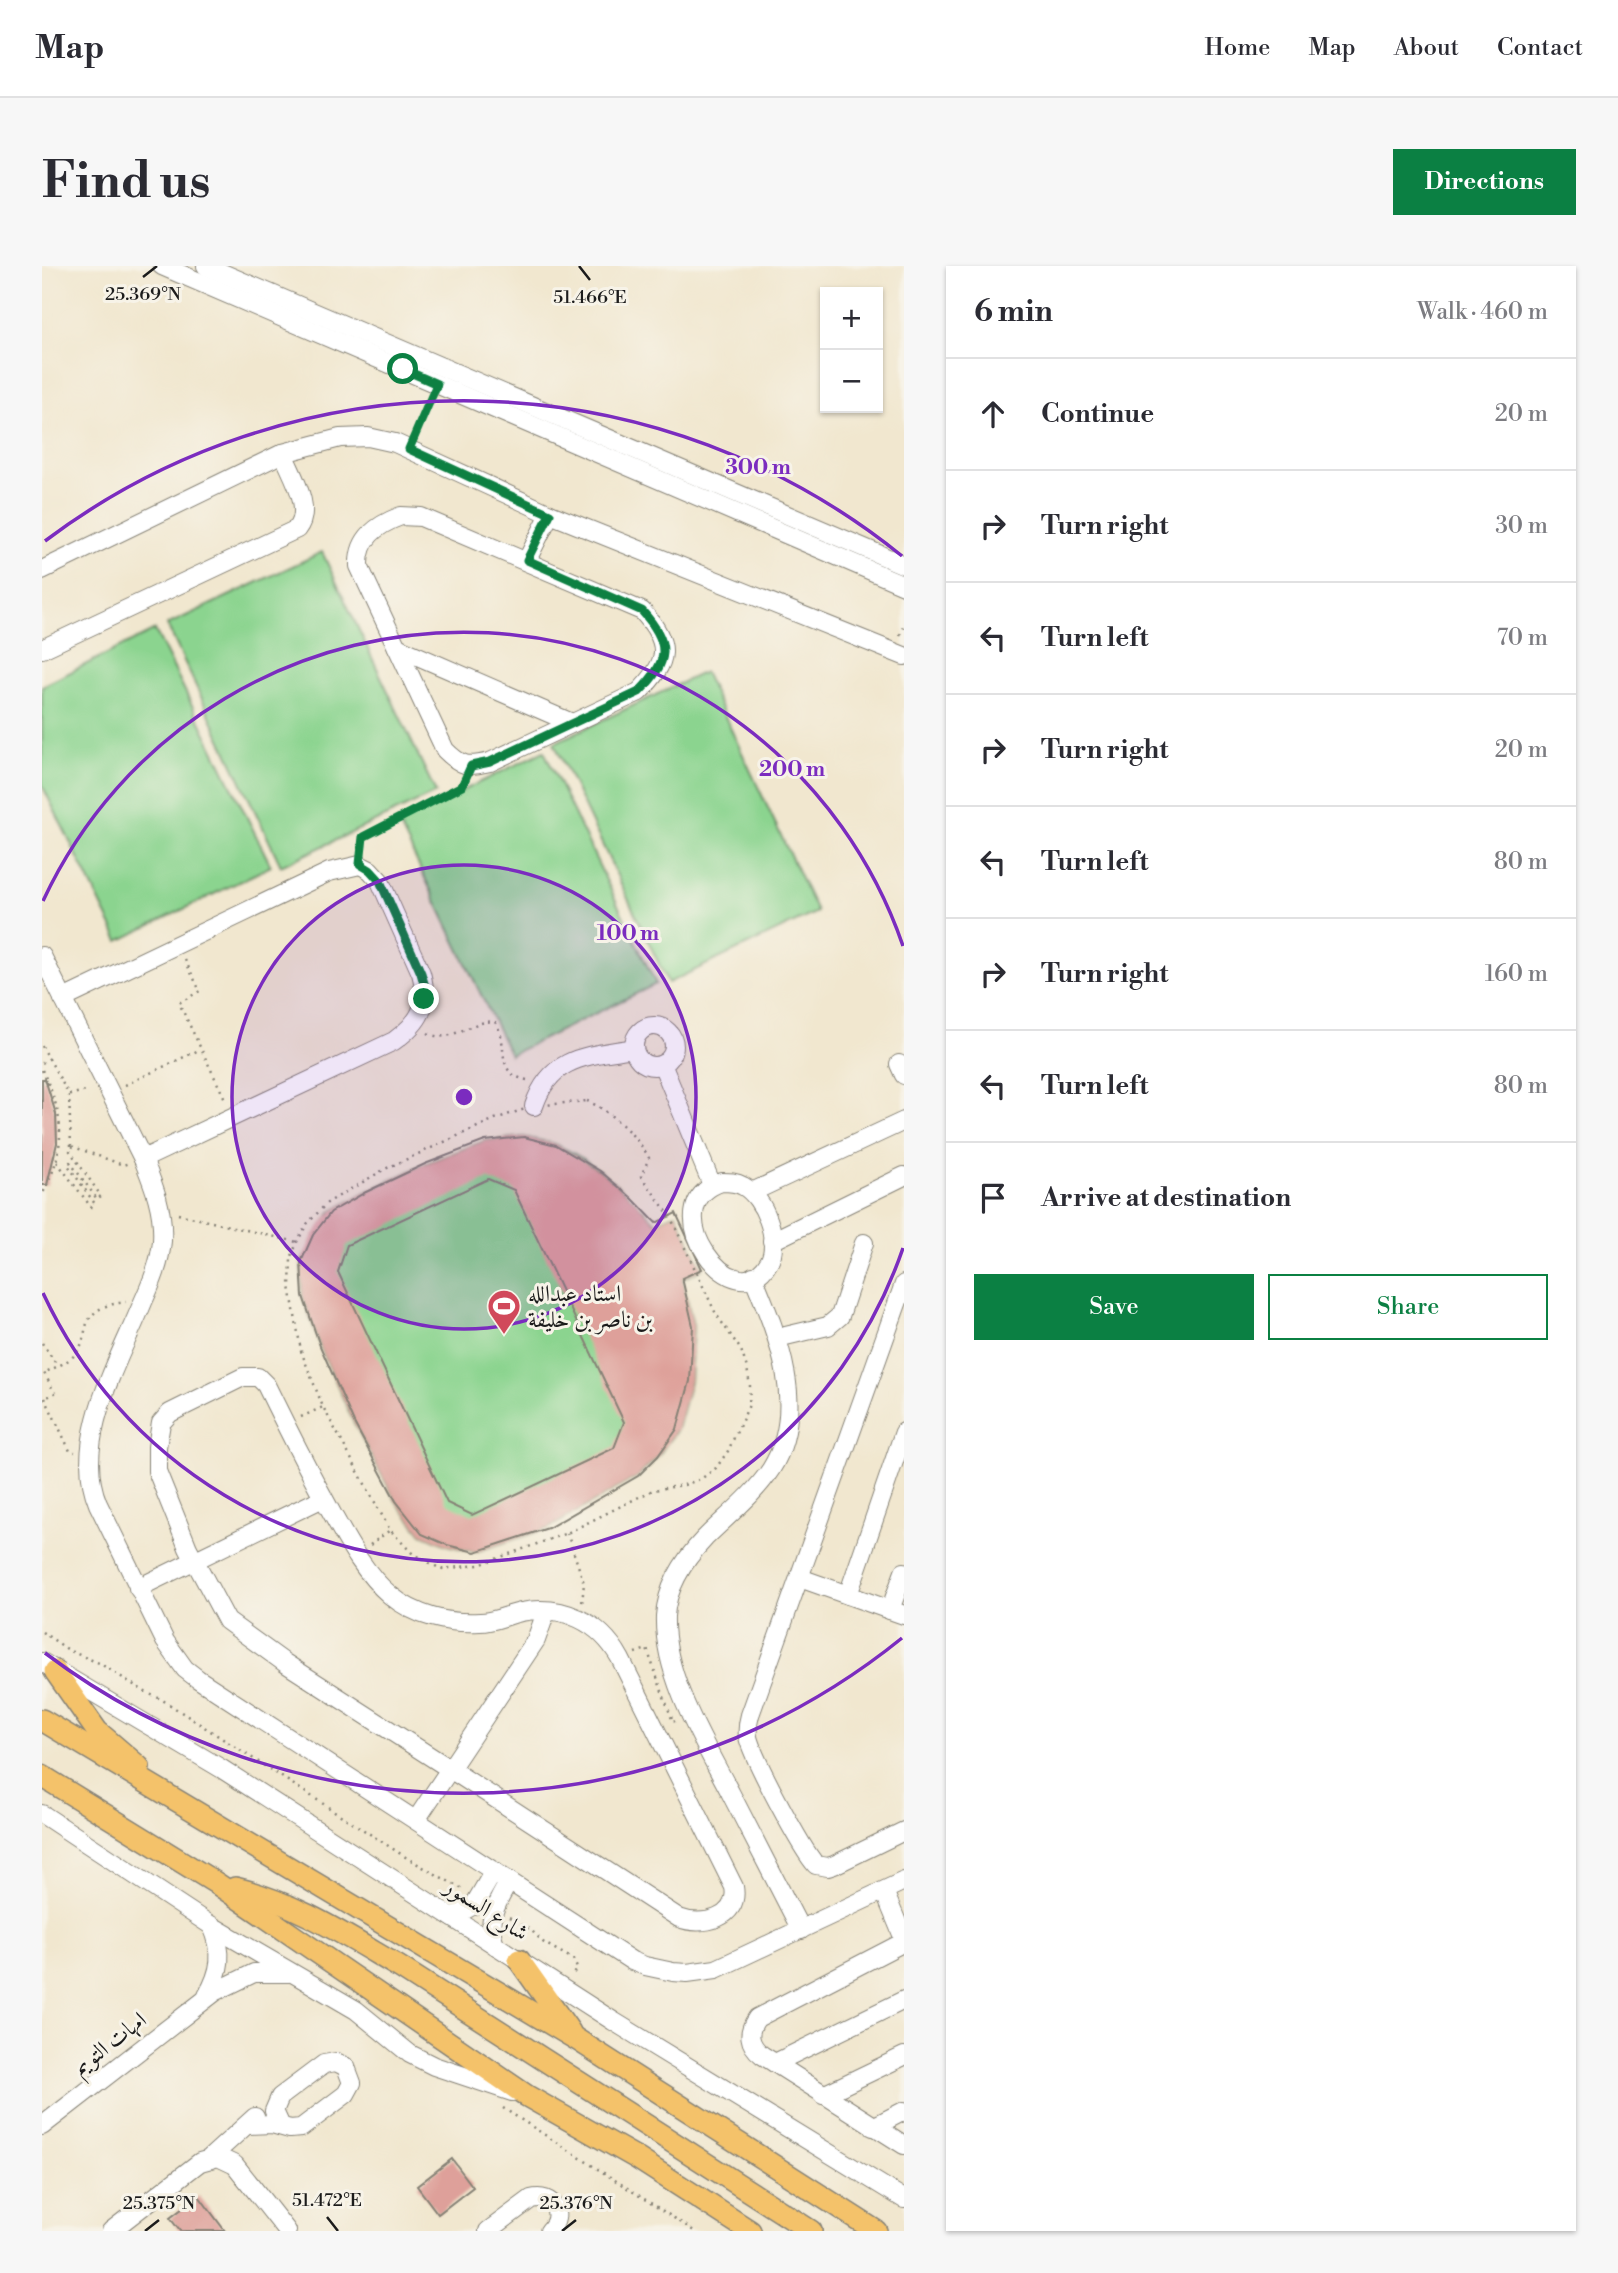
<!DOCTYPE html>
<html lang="en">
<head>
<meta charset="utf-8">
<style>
	body { margin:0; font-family:"Libre Bodoni",Amiri,serif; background:#f7f7f7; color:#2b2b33 }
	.controls { position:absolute; right:21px; top:21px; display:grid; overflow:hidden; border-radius:0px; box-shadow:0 2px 5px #0004 }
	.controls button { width:63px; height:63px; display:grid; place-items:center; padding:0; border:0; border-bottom:2px solid #e1e1e2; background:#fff; color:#2b2b33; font:35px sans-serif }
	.stop { position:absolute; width:21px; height:21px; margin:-16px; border:5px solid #0b8043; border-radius:50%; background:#fff }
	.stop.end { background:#0b8043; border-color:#fff; box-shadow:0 2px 7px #0008 }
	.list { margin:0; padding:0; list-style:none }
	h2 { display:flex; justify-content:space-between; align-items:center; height:91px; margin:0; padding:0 28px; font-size:30px }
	h2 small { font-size:23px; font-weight:400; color:#7c7c81 }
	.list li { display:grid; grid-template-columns:46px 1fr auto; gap:21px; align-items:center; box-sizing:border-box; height:112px; padding:0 28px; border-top:2px solid #e1e1e2 }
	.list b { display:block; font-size:26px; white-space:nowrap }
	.list em { font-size:23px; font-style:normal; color:#7c7c81 }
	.actions { display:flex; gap:14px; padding:21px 28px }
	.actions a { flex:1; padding:16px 0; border:2px solid #0b8043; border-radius:0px; text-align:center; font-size:24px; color:#0b8043 }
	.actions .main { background:#0b8043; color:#fff }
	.icon { flex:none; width:38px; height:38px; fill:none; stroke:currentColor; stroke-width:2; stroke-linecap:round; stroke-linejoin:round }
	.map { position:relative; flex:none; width:862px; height:1965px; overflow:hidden; border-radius:0px }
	header { display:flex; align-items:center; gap:42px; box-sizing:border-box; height:98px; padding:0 35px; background:#fff; border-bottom:2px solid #e1e1e2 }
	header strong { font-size:33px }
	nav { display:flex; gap:38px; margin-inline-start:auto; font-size:24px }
	.intro { display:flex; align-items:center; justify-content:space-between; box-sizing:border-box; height:168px; padding:0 42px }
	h1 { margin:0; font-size:49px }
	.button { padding:18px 32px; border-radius:0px; background:#0b8043; color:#fff; font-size:24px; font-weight:700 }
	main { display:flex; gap:42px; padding:0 42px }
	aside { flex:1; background:#fff; border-radius:0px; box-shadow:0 2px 5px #0004 }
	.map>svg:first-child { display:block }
	.green { fill:#8bd48f; stroke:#547856; stroke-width:2 }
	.building { fill:#dea09a; fill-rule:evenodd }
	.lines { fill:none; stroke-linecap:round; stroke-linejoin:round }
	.minor-casing { stroke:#868276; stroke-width:20 }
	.major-casing { stroke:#868276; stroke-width:24 }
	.path { stroke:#868276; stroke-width:2.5; stroke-dasharray:2 5; stroke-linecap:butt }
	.minor { stroke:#fff; stroke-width:18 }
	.major { stroke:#f4c26a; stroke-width:21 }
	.route { stroke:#0b8043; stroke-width:9 }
	.ticks { fill:none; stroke:#1c1c1c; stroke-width:2.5 }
	.ring { fill:none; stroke:#7b2cbf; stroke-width:3.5 }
	.labels { text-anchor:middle; stroke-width:6; stroke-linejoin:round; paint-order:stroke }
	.poi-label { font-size:23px; fill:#1c1c1c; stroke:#f7f3e8; text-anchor:start }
	.street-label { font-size:23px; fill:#1c1c1c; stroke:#f7f3e8 }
	.ticks-label { font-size:18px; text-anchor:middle; fill:#1c1c1c; stroke:#f7f3e8; stroke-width:6; stroke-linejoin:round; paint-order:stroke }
	.centre { fill:#7b2cbf; stroke:#f7f3e8; stroke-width:3.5 }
	.ring-label { font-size:21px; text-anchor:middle; font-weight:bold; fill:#7b2cbf; stroke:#f7f3e8; stroke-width:6; stroke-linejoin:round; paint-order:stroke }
</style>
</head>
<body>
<header>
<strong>Map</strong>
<nav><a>Home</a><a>Map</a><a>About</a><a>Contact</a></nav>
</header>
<div class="intro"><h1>Find us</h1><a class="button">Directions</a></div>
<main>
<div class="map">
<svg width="862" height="1965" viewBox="0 0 862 1965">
	<rect width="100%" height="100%" fill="#f7f3e8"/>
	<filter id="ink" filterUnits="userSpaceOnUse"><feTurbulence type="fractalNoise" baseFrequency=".0143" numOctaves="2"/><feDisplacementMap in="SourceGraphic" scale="14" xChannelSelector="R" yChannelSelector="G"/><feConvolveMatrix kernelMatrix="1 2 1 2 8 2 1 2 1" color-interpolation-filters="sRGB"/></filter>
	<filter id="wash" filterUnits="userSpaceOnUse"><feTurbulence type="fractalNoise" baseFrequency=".00686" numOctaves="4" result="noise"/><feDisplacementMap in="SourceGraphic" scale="28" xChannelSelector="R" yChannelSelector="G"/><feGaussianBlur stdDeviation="1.57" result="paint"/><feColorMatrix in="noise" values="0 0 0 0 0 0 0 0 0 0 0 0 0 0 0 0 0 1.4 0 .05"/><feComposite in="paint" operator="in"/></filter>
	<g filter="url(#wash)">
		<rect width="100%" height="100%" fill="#f1e7cf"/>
		<!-- green -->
		<g class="green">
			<path d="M 280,286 L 394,527 L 239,600 L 125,359 Z"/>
			<path d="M 113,364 L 229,600 L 77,675 L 0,519 L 0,420 Z"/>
			<path d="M 662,406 L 775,646 L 626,717 L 512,477 Z"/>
			<path d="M 502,485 L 614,718 L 468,789 L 356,556 Z"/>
			<path d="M 482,871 C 492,874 504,875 514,879 C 552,894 586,928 614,957 L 634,947 L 660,1003 L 640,1013 L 651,1060 L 648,1115 L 635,1163 L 616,1190 L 596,1210 L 506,1262 L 433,1286 L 405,1279 L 380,1268 L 354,1235 L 312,1157 L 278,1080 L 261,1030 L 259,996 L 289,946 L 324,926 L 383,898 L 443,875 Z"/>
		</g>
		<g id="blocks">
			<!-- building -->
			<g class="building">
				<path d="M 0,813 L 3,813 L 14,848 L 15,877 L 5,919 L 0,919 Z"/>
				<path d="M 482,871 L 514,879 L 558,905 L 590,932 L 614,957 L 634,947 L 660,1003 L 640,1012 L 651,1060 L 648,1115 L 635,1163 L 616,1190 L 596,1210 L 506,1262 L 433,1286 L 405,1279 L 380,1268 L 354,1235 L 312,1157 L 278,1080 L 261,1030 L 259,996 L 271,969 L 289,946 L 324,926 L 383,898 L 443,875 ZM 446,913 L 472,924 L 582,1156 L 572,1182 L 430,1249 L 405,1237 L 296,1006 L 305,979 Z"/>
				<path d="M 410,1893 L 431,1921 L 396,1948 L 375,1920 Z"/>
				<path d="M 157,1930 L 183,1965 L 138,1965 L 128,1952 Z"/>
			</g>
		</g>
	</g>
	<g filter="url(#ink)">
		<use href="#blocks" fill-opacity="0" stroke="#868276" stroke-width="2"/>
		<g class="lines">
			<defs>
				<g id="minor">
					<path d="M 120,0 L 862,319"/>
					<path d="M 164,0 L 862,299"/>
					<path d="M 359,250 L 379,251 L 600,345 C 630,378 627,396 597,426 L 448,496 C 425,501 420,501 403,484 L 317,300 C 316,272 335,259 359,250 Z"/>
					<path d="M 485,294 L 508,248"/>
					<path d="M 0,304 L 241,187 L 298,172 L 326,171 L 353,177 L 508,248 L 862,390"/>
					<path d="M 355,381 L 530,457"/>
					<path d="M 0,383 L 255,263 C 272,242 249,208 241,187"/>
					<path d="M 0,690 L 101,893 C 112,920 122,945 120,975 C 118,997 110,1016 101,1036 C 77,1095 29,1175 56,1238 L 123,1375 L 143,1403 L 156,1413 L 590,1695 L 603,1700 L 631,1706 L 645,1707 L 674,1703 L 862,1615"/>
					<path d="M 21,733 L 287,606 L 318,599 L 328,604 L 338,615 L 379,707 C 388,740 378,756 352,775 L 101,893"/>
					<circle cx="612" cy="780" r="20"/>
					<path d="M 620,798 L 670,919"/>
					<path d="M 857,798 L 862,809"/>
					<path d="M 492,840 C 509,789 546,790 592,782"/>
					<path d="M 680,916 C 687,916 694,916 701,920 C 722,931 739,975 727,996 C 693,1057 608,938 680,916 Z"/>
					<path d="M 710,926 L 862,855"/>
					<path d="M 730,975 L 862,910"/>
					<path d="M 711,1010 C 735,1068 767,1143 729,1203 C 712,1229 685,1250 663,1272 C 643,1293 625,1320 623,1350 C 621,1410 662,1476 689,1528 C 712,1573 736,1619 759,1664"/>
					<path d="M 862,1018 L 708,1449 C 706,1456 705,1463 706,1471 C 711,1492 760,1584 774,1599 L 786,1601 L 792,1599 L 862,1565"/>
					<path d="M 735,1072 L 786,1060 L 798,1050 L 822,977"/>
					<path d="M 758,1312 L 862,1349"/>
					<path d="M 96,1322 L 281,1232"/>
					<path d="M 806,1329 L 862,1166"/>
					<path d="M 848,1344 L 862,1306"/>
					<path d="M 0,1396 L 180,1503 L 571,1755 L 862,1933"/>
					<path d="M 0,1548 L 170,1660 L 314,1744 L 368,1788 L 392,1800 L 470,1826"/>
					<path d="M 374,1554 L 408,1503 L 637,1652 C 659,1661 698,1653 692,1621 L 578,1392 C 558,1356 521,1338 479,1346 C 465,1349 452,1356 438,1356 C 406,1358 373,1350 348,1329 C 324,1309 307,1278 292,1251 C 268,1208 246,1164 224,1119 L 216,1111 L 201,1111 L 128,1147 L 119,1157 L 115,1181 L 115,1205 L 146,1282 L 185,1355 L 243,1397 L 408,1503 L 494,1374 L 504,1346"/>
					<path d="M 842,1625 L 862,1673"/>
					<path d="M 410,1651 L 432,1639 L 452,1605"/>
					<path d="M 862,1676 L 715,1752 C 705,1766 706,1778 720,1789 L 862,1879"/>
					<path d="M 454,1680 C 442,1655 455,1637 467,1615"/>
					<path d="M 165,1730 C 179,1705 182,1687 170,1660"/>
					<path d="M 733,1797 L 862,1734"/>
					<path d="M 781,1829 L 862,1790"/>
					<path d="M 206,1859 L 230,1858 L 248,1863 L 259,1862 L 304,1828 L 310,1817 L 304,1801 L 294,1796 L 282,1798 L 238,1831 L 232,1845 L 238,1858"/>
					<path d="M 0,1860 L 173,1726 L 212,1707 L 247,1707"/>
					<path d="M 831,1861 L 862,1845"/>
					<path d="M 169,1891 L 213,1851"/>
					<path d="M 69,1965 L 158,1896 L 176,1891 L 193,1899 L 245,1965"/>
					<path d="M 446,1965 L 489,1933 C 511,1927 523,1949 507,1965"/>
				</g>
				<g id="major">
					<path d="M 13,1405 L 55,1465 L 97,1501"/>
					<path d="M 0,1454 L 534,1773 L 834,1965"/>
					<path d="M 0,1510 L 174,1617 L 485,1830 L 593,1891 L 708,1965"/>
					<path d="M 193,1622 C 253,1636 306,1671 359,1702 L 769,1965"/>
					<path d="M 477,1694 L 528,1766"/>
				</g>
			</defs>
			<!-- minor casing -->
			<use href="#minor" class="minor-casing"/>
			<!-- major casing -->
			<use href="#major" class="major-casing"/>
			<!-- path -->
			<g class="path">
				<path d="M 374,167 L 389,132"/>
				<path d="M 858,369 L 862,358"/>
				<path d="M 319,585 L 321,571 L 420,521 L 422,516"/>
				<path d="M 143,694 L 158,725 L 137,737 L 184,835"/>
				<path d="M 386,767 C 408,780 430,752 453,756 C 469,779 450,807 485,814"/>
				<path d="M 0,780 L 27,829 L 47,824"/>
				<path d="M 0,797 L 8,792"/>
				<path d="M 0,804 C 23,851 25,882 0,929"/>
				<path d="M 83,819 L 157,784"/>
				<path d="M 27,829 L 29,880"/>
				<path d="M 545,835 C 566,843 597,872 607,892 L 599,910 L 628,950 L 674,1048 L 699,1084 L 705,1102 L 708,1120 L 707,1139 L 686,1185 L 674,1202 L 659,1213 L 642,1219 L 611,1224 L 525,1267 L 437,1299 L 399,1303 L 371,1288 L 348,1264 L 281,1141 L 259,1085 L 248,1020 L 249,993 L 255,976 L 265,958 L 285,937 L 343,903 L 453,853 L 492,840 Z"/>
				<path d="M 15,896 L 49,941 L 53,938 L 26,899 L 28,896 L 55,933 L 59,930 L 28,885 L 29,880 L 81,899 L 87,897"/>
				<path d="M 136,948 L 255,976"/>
				<path d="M 0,1077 L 15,1099"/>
				<path d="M 3,1132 L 28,1185 L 33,1186"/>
				<path d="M 0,1134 L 13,1127 L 2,1107 C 13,1101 28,1096 35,1086 C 40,1080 41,1073 43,1065 C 47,1043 65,1038 84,1036"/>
				<path d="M 259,1151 L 281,1141"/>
				<path d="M 525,1267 L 542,1317 L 540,1338"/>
				<path d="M 328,1279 L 348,1264"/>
				<path d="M 0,1366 L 28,1385 L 57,1397 L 105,1427 L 119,1433 L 365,1592 L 422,1624"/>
				<path d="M 593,1387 L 605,1383 L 631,1456 L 633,1455"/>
				<path d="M 467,1651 L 490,1665 L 502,1677 L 531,1693 L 535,1702 L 529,1711"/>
				<path d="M 461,1842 L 652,1965"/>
			</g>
			<!-- minor -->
			<use href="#minor" class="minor"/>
			<!-- major -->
			<use href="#major" class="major"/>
		</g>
	</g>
	<g class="lines" filter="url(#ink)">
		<!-- route -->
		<path class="route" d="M 361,103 L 395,118 L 367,183 L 508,248 L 485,294 L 600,345 C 630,378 627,396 597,426 L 448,496 L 429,500 L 420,520 L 321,571 L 318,598 L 328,604 L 338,615 L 379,707 L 383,721 L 382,733"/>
	</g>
	<!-- ticks -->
	<path class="ticks" d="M 537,0 L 548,14M 101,11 L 115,0M 285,1951 L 296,1965M 103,1965 L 117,1954M 520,1965 L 534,1954"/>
	<!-- distance rings -->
	<circle cx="422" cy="831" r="232" fill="#7b2cbf" fill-opacity=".12"/>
	<g class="ring">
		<circle cx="422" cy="831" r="232"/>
		<path d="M861 982A464 464 0 0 1 1 1027M1 635A464 464 0 0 1 861 680"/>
		<path d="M860 1372A696 696 0 0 1 3 1387M3 275A696 696 0 0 1 860 290"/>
	</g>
	<!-- icons -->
	<defs>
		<symbol id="stadium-pin" viewBox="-11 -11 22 30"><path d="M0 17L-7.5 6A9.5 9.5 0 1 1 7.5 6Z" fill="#d1495b" stroke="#f7f3e8"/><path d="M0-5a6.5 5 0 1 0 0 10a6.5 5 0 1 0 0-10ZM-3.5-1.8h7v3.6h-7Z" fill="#fff"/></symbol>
	</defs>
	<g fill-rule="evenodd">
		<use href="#stadium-pin" x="443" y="1021" width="38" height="52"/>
	</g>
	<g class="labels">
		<!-- poi labels -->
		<g class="poi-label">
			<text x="486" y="1035">استاد عبدالله<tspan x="486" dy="26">بن ناصر بن خليفة</tspan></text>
		</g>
		<!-- street labels -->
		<g class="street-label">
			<text transform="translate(445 1643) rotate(33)" y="8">شارع السمور</text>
			<text transform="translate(67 1777) rotate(-38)" y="8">امهات التويم</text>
		</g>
	</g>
	<g class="ticks-label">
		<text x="101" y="34">25.369°N</text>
		<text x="548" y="37">51.466°E</text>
		<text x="285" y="1940">51.472°E</text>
		<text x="117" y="1943">25.375°N</text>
		<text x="534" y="1943">25.376°N</text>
	</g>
	<circle cx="422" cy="831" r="10" class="centre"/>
	<g class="ring-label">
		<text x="716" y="208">300 m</text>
		<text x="750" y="510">200 m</text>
		<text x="586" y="674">100 m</text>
	</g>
</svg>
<div class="controls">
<button>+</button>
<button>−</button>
</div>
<div class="stop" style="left:361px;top:103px"></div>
<div class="stop end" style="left:382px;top:733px"></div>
</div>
<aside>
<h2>6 min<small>Walk · 460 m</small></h2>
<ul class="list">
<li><svg class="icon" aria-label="ahead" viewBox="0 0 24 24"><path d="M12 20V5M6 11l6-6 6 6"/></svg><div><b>Continue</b></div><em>20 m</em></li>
<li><svg class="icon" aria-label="right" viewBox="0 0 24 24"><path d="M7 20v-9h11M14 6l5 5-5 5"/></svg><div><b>Turn right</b></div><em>30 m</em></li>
<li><svg class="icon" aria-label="left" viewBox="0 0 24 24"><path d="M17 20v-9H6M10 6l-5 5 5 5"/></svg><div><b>Turn left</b></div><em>70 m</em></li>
<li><svg class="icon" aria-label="right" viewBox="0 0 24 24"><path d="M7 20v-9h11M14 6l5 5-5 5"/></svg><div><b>Turn right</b></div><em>20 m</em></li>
<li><svg class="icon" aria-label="left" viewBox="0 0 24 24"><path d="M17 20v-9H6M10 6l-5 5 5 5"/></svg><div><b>Turn left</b></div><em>80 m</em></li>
<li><svg class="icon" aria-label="right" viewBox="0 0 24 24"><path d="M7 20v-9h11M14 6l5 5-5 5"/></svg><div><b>Turn right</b></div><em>160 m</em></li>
<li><svg class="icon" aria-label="left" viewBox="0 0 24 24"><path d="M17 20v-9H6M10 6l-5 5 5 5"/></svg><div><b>Turn left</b></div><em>80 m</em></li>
<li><svg class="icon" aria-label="arrive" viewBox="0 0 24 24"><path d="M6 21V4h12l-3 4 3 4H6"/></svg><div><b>Arrive at destination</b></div></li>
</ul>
<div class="actions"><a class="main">Save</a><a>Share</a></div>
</aside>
</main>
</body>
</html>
